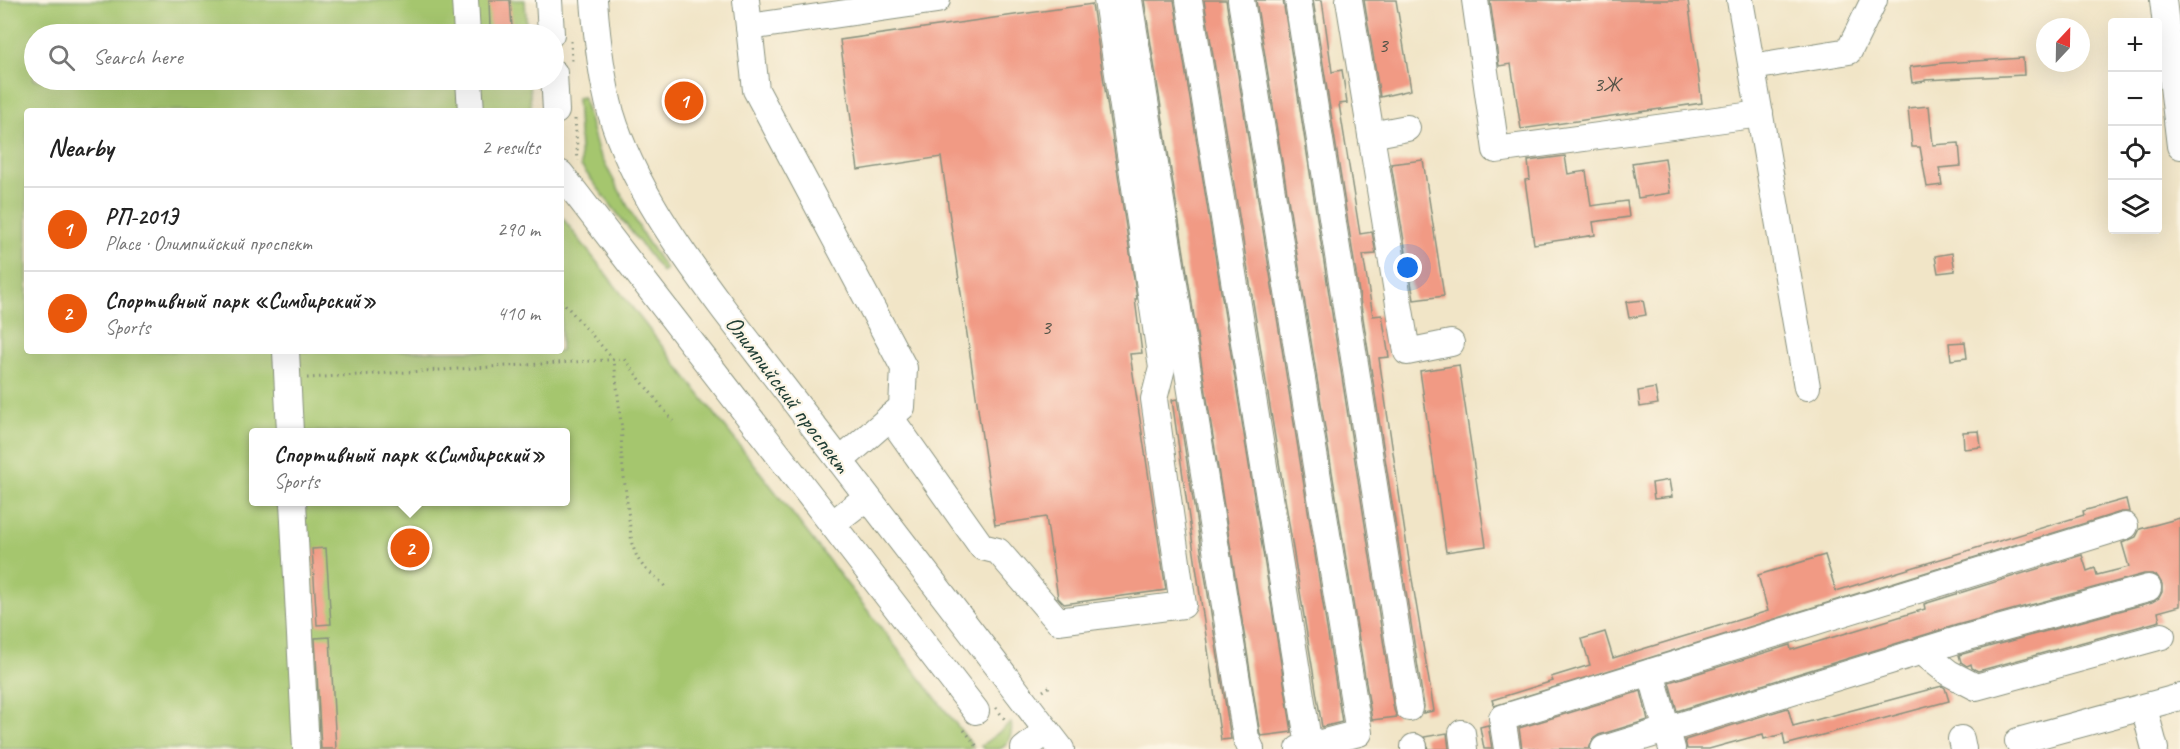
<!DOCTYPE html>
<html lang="en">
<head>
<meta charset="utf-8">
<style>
	body { margin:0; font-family:Caveat,sans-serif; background:#f2f2f2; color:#222 }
	.controls { position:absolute; right:18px; top:18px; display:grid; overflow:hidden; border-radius:6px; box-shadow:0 6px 24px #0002 }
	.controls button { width:54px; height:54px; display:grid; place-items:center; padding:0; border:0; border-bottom:2px solid #e0e0e0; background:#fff; color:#222; font:30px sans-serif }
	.compass { position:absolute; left:2036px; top:18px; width:54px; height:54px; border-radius:50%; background:#fff; box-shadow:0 6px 24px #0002; rotate:22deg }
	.you { position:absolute; left:1408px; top:268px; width:21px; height:21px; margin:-15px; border:4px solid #fff; border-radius:50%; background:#1a73e8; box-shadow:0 0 0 9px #1a73e833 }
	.badge { display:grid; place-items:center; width:39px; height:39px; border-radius:50%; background:#ea580c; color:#fff; font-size:20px; font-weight:700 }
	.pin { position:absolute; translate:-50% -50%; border:3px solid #fff; box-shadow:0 2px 6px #0006 }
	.popup { position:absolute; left:249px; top:428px; width:321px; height:78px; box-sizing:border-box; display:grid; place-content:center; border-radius:6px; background:#fff; filter:drop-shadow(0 2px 4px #0005); font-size:20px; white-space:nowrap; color:#767676 }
	.popup b { font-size:22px; color:#222 }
	.popup::after { content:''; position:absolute; left:50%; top:100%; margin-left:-12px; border:12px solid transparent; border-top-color:#fff }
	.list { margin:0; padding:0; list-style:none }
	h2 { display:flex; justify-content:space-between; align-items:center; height:78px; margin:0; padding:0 24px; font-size:26px }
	h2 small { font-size:20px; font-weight:400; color:#767676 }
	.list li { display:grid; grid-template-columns:39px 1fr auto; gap:18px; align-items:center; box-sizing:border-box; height:84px; padding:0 24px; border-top:2px solid #e0e0e0 }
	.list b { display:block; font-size:22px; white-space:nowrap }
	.list p { margin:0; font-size:20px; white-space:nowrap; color:#767676 }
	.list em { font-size:20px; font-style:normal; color:#767676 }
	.icon { flex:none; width:33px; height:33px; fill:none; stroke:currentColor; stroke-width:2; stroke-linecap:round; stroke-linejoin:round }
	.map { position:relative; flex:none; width:2180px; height:749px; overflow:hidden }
	.search { position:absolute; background:#fff; box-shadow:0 6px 24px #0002; left:24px; top:24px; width:540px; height:66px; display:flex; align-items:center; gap:15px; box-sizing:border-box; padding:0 21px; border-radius:33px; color:#767676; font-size:22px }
	.panel { position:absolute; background:#fff; box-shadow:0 6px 24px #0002; left:24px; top:108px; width:540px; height:246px; border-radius:6px }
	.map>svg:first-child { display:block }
	.green { fill:#a5c66e; stroke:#628251; stroke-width:1.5; fill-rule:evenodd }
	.building { fill:#f19a84 }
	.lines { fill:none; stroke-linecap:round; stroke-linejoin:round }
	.minor-casing { stroke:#88917e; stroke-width:28 }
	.path { stroke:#88917e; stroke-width:3; stroke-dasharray:1.5 4.5; stroke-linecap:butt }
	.minor { stroke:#fff; stroke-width:26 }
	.labels { text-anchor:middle; stroke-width:4.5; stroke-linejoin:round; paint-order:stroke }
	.number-label { font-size:21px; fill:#545448 }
	.street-label { font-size:24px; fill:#1f3d34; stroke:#fcf5e5 }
</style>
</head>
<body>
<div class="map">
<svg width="2180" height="749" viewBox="0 0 2180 749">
	<rect width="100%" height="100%" fill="#fcf5e5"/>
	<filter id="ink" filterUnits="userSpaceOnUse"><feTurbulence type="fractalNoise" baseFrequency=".0167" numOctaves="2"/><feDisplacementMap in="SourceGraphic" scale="12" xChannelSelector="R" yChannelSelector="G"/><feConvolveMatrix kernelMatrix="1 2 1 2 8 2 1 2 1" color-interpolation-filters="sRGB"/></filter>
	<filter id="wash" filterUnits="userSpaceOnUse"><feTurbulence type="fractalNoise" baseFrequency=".008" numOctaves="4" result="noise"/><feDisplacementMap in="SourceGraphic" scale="24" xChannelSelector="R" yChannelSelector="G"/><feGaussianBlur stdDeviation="1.35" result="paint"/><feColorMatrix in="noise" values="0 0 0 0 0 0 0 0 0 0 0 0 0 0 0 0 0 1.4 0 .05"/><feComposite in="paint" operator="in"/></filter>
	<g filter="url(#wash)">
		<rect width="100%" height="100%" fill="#f1e5c7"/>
		<!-- green -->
		<g class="green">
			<path d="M 0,0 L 525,0 L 527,34 L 34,34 L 34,80 L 529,80 L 531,111 L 27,111 L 27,351 L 561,351 L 561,216 L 973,746 L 969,749 L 0,749 ZM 254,432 L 566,432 L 566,502 L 254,502 Z"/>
			<path d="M 583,97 L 598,151 L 645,238 L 666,269 L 662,272 L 581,166 L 577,98 Z"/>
			<path d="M 1011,723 C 1013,732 1009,746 999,749 C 995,749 988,749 984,749 L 981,746 Z"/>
		</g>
		<g id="blocks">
			<!-- building -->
			<g class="building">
				<path d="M 489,0 L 510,0 L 512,27 L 490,28 Z"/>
				<path d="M 1144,0 L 1174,0 L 1292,732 L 1261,736 L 1260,734 Z"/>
				<path d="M 1204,0 L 1226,0 L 1342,722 L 1322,727 Z"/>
				<path d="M 1256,0 L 1283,0 L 1394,710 L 1397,717 L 1372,720 Z"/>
				<path d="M 1313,0 L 1322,0 L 1332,72 L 1342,70 L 1347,103 L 1339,104 L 1360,234 L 1372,232 L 1376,254 L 1363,255 L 1373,316 L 1382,315 L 1389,357 L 1379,358 L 1410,567 L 1434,711 L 1423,713 L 1424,706 Z"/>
				<path d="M 1364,0 L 1396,0 L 1411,90 L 1380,97 Z"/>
				<path d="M 1490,0 L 1688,0 L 1702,103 L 1521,129 L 1511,64 L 1499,66 Z"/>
				<path d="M 1092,4 L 1137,299 L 1135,299 L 1142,353 L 1130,354 L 1166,590 L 1064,604 L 1058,598 L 1046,517 L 995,525 L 941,157 L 858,170 L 840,40 Z"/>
				<path d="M 2023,58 L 2024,75 L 1925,80 L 1925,81 L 1912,83 L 1910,67 L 1943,63 Z"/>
				<path d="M 689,85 L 700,107 L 679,117 L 669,94 Z"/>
				<path d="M 1929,106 L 1933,145 L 1959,143 L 1961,166 L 1939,168 L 1942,185 L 1927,187 L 1920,147 L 1912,147 L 1908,108 Z"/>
				<path d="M 1565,156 L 1568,174 L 1586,171 L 1591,206 L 1627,201 L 1629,217 L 1593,222 L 1595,235 L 1534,244 L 1525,180 L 1530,179 L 1528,161 Z"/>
				<path d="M 1665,158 L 1670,193 L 1638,198 L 1632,163 Z"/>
				<path d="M 1423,160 L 1444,296 L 1414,300 L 1391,164 Z"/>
				<path d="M 1952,253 L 1955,271 L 1938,273 L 1935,256 Z"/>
				<path d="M 1643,300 L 1646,315 L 1629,318 L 1626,302 Z"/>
				<path d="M 1965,342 L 1967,358 L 1951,360 L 1949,343 Z"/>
				<path d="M 1459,365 L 1486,546 L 1446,552 L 1420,371 Z"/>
				<path d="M 1655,388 L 1658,404 L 1640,407 L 1638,391 Z"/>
				<path d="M 1177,399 L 1231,739 L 1221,740 L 1172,400 Z"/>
				<path d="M 1979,431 L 1981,447 L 1964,449 L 1963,432 Z"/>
				<path d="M 1669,480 L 1672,497 L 1654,499 L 1652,483 Z"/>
				<path d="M 2126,499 L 2129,512 L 2121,512 L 1494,706 L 1492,700 L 1553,681 L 1551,677 L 1590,665 L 1582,639 L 1605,632 L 1613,658 L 1768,611 L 1758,575 L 1825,555 L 1836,591 L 2084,515 L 2083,511 Z"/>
				<path d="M 2180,518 L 2180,606 L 2158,612 L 2160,621 L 1978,671 L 1972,668 L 1971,664 L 1967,666 L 1961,662 L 1959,655 L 2152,602 L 2159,598 L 2162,592 L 2162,584 L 2158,577 L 2152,574 L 2144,574 L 1957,625 L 1677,711 L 1669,682 L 1790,645 L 1791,650 L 1925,609 L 1924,604 L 2082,555 L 2087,571 L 2095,568 L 2097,575 L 2129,567 L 2122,543 L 2136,537 L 2140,529 Z"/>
				<path d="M 326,548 L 331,624 L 317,625 L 312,549 Z"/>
				<path d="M 330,637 L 336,749 L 321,749 L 315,638 Z"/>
				<path d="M 1942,686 L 1945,688 L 1949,701 L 1785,745 L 1783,734 L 1764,739 L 1763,734 L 1709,749 L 1687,749 L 1685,740 L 1788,708 L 1793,726 Z"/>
				<path d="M 1641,691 L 1648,720 L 1599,735 L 1593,739 L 1589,749 L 1522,749 L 1519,728 Z"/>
				<path d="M 1488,725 L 1492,749 L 1484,749 L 1480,727 Z"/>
				<path d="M 1447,733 L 1449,749 L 1429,749 L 1424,737 Z"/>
			</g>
		</g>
	</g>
	<g filter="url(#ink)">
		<use href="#blocks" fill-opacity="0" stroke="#88917e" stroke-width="1.5"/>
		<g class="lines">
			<defs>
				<g id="minor">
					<path d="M 465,0 L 467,34"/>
					<path d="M 549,0 L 551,34"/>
					<path d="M 594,0 C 597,39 601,76 611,113 C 632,184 681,252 725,311 L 1061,749"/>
					<path d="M 746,0 L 756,90 L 904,368 L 902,407 L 840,461"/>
					<path d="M 1129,0 L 1246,738 L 1251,749"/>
					<path d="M 1189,0 L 1309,746 L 1299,749"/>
					<path d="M 1241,0 L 1359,733 L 1309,746"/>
					<path d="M 1298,0 L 1409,708"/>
					<path d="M 1349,0 L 1371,135 L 1407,128"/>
					<path d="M 1475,0 L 1496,150 L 1760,114"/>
					<path d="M 1740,0 L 1807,387"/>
					<path d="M 2163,0 L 2180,146"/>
					<path d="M 749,27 L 937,0"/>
					<path d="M 1752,67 L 1849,51 L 1874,0"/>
					<path d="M 554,73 L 556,111"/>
					<path d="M 469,80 L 471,111"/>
					<path d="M 1371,135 L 1407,352 L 1451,343"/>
					<path d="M 561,174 L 832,524"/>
					<path d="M 286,351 L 290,432"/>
					<path d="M 890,417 L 982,547 L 998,551 L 1058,621 L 1183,605 L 1154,399 L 1162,368 L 1107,0"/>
					<path d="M 867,497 L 832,524 L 976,711"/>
					<path d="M 293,502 L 306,749"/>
					<path d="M 1921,651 L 1949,673 L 1976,687 L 2162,636"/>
					<path d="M 1651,672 L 1672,749"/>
					<path d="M 2144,708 L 2155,749"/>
					<path d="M 1462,733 L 1464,749"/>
					<path d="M 1961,739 L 1963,749"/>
					<path d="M 2018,741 L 2180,697"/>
					<path d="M 1414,747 L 1414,749"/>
					<path d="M 1024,749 L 1047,731"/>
					<path d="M 1507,749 L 1502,718 L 2125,526"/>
					<path d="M 1604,749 L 1961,639 L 2148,588"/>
				</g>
			</defs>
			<!-- minor casing -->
			<use href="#minor" class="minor-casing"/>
			<!-- path -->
			<g class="path">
				<path d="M 571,41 L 572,62"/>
				<path d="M 575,119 L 578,161"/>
				<path d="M 561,300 L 614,360 L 622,431 L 621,452 L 632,544 C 635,552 637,559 643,566 C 651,575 661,579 667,590"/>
				<path d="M 307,378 L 624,359 L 673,421"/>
				<path d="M 1043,691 L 1052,685"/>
				<path d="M 996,708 L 1006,721"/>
				<path d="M 964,730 L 979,749"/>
			</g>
			<!-- minor -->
			<use href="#minor" class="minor"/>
		</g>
	</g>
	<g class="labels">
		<!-- number labels -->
		<g class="number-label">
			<text x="1383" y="52">3</text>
			<text x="1607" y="91">3Ж</text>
			<text x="1046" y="334">3</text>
		</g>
		<!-- street labels -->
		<g class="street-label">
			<text transform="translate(788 394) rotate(53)" y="8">Олимпийский проспект</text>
		</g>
	</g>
</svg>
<div class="controls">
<button>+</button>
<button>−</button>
<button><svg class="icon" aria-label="locate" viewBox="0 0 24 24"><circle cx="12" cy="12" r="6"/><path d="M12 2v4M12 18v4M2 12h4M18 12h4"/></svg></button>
<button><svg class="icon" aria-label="layers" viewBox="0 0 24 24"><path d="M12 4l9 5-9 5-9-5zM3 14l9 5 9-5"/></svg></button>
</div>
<svg class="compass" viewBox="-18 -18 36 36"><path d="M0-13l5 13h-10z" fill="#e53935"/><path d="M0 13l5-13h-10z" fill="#767676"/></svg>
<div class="you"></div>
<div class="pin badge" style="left:684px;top:101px">1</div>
<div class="pin badge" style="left:410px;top:548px">2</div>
<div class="popup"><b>Спортивный парк «Симбирский»</b>Sports</div>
<div class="search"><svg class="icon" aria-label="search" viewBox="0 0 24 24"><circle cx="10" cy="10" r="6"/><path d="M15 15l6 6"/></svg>Search here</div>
<section class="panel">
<h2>Nearby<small>2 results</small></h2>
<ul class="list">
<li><span class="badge">1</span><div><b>РП-201Э</b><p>Place · Олимпийский проспект</p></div><em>290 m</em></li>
<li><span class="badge">2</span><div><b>Спортивный парк «Симбирский»</b><p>Sports</p></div><em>410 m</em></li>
</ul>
</section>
</div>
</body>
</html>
